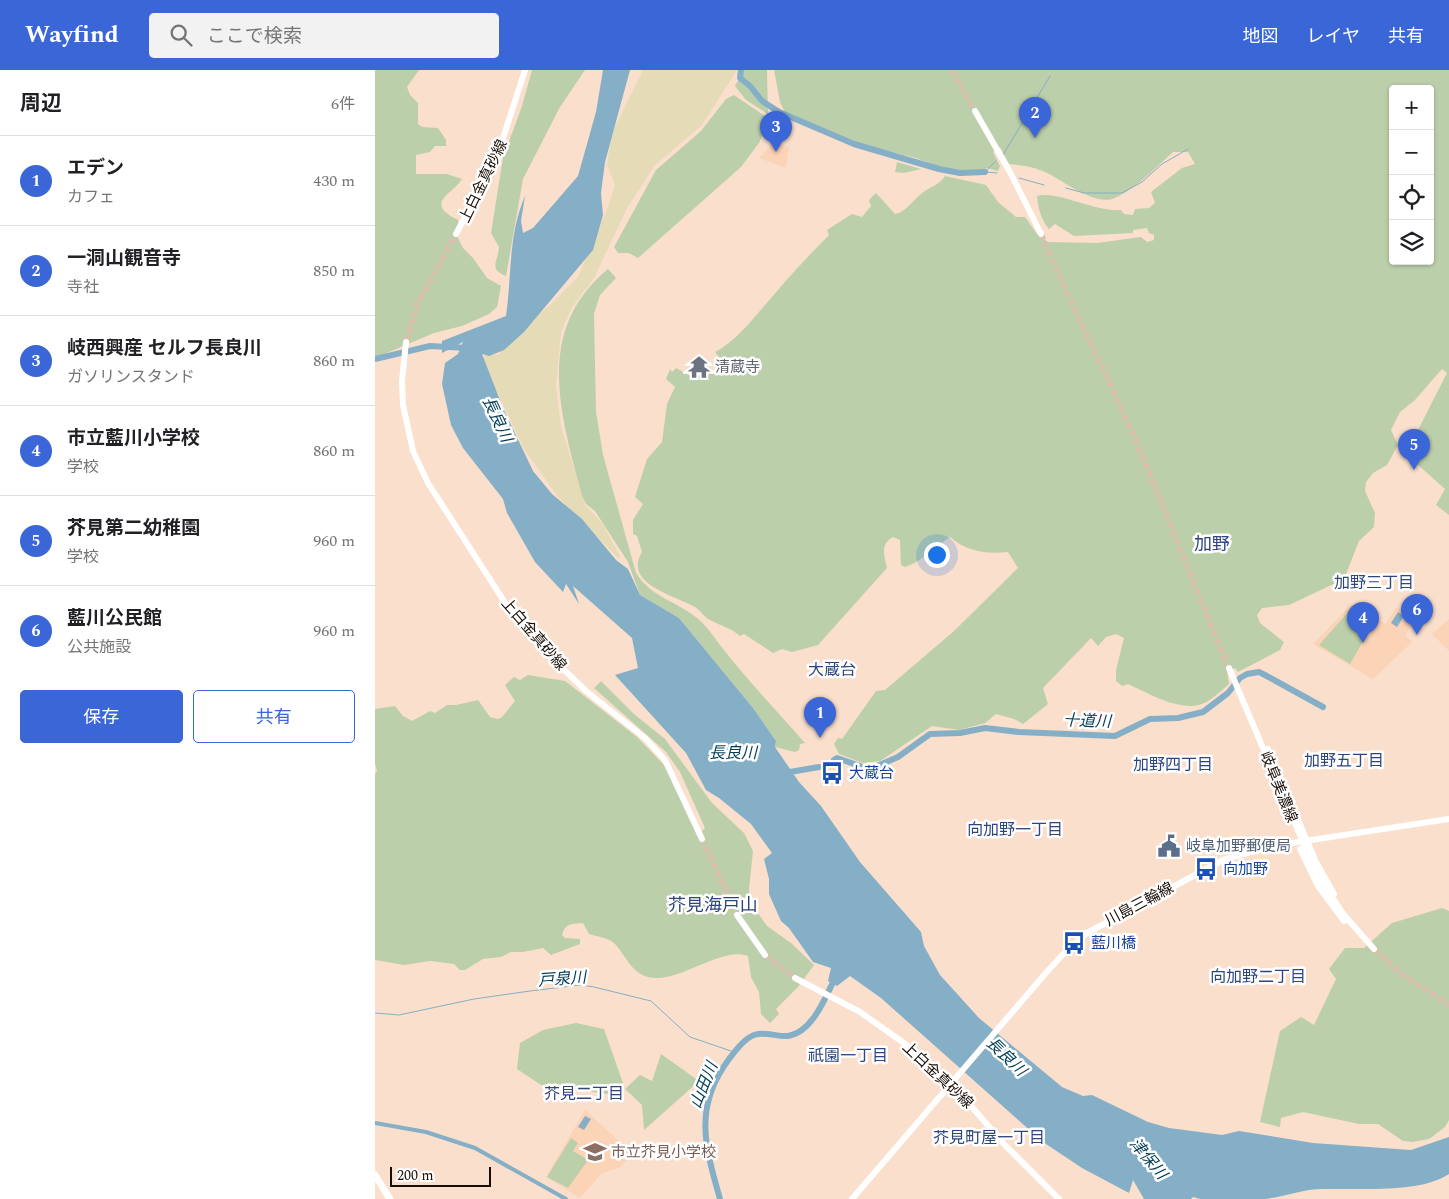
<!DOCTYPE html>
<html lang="ja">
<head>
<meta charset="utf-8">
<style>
	body { margin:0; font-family:Spectral,"Noto Sans JP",serif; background:#f2f2f2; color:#202124 }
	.controls { position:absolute; right:15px; top:15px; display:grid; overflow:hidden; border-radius:5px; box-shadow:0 1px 4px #0004 }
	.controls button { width:45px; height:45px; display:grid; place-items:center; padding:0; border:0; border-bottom:1px solid #e0e0e0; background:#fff; color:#202124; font:25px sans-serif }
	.scale { position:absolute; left:15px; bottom:12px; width:101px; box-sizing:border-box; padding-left:5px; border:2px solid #180d05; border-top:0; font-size:14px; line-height:18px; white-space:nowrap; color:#180d05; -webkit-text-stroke:4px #fff; paint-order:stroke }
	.you { position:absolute; left:561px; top:484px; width:18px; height:18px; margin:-12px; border:4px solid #fff; border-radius:50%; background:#1a73e8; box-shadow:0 0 0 8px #1a73e833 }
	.badge { display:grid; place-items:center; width:32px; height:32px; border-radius:50%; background:#3b66d7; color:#fff; font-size:16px; font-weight:700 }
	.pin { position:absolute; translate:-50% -41px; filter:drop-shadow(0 1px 2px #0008) }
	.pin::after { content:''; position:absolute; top:26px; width:18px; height:15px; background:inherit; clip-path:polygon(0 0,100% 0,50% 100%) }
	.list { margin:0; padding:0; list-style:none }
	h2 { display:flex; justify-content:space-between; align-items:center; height:65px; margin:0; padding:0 20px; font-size:21px }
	h2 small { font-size:16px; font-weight:400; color:#757577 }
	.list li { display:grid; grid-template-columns:32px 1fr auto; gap:15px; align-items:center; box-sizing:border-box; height:90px; padding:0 20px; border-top:1px solid #e0e0e0 }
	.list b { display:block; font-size:19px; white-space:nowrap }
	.list p { margin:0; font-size:16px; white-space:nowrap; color:#757577 }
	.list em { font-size:16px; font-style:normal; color:#757577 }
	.actions { display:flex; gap:10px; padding:15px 20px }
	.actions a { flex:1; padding:11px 0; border:1px solid #3b66d7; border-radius:5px; text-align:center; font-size:18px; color:#3b66d7 }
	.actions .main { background:#3b66d7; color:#fff }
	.icon { flex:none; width:28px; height:28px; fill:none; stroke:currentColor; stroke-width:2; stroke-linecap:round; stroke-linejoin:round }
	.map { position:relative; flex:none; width:1074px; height:1129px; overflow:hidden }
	header { display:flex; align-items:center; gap:30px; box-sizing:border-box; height:70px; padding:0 25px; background:#3b66d7; color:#fff }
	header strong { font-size:24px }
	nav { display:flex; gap:28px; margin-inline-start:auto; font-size:18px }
	.search { width:350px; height:45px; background:#f2f2f2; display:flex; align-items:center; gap:12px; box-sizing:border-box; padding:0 18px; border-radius:5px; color:#757577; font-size:19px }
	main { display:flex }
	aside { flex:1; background:#fff }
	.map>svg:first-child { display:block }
	.built { fill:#fbd3b6 }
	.green { fill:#bccfab; fill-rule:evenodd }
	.sand { fill:#e5dbb6 }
	.water { fill:#84afc6 }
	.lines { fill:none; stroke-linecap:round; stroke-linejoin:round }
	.stream { stroke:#84afc6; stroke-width:1 }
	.canal { stroke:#84afc6; stroke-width:4 }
	.river { stroke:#84afc6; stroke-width:6 }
	.major-tunnel { stroke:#d8c0ae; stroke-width:6; stroke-dasharray:6 3; stroke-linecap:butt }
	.major { stroke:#fff; stroke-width:6 }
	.highway { stroke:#fff; stroke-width:7 }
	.labels { text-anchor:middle; stroke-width:5; stroke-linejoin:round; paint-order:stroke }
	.street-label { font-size:15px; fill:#180d05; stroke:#fff }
	.worship-label { font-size:15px; fill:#5b616d; stroke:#fff; text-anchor:start }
	.transit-label { font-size:15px; fill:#164399; stroke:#fff; text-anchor:start }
	.service-label { font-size:15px; fill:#4e5e75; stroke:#fff; text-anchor:start }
	.education-label { font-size:15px; fill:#785e54; stroke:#fff; text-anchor:start }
	.water-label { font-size:16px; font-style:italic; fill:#003d55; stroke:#fff }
	.neighbourhood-label { font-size:16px; fill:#2e457e; stroke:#fff }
	.quarter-label { font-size:18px; fill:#2e457e; stroke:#fff }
</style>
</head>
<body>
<header>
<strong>Wayfind</strong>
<div class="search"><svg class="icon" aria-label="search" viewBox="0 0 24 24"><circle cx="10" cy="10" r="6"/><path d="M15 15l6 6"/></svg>ここで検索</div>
<nav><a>地図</a><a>レイヤ</a><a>共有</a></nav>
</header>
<main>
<aside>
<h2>周辺<small>6件</small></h2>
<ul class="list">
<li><span class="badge">1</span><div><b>エデン</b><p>カフェ</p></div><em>430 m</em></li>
<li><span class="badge">2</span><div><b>一洞山観音寺</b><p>寺社</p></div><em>850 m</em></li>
<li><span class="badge">3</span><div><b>岐西興産 セルフ長良川</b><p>ガソリンスタンド</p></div><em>860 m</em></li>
<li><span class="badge">4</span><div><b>市立藍川小学校</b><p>学校</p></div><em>860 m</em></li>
<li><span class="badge">5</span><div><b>芥見第二幼稚園</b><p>学校</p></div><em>960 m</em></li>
<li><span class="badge">6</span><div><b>藍川公民館</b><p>公共施設</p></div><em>960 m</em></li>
</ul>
<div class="actions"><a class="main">保存</a><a>共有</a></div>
</aside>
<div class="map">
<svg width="1074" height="1129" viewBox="0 0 1074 1129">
	<rect width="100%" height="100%" fill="#fadfcc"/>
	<!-- built -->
	<g class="built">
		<path d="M 398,73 L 414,77 L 411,98 L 384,88 Z"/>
		<path d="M 976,535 L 1011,554 L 1021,537 L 1040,550 L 1030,565 L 1037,572 L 998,609 L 938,574 Z"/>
		<path d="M 1074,549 L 1074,581 L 1057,564 Z"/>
		<path d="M 210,1040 L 258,1084 L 244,1098 L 227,1103 L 205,1128 L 171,1107 Z"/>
	</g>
	<!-- green -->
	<g class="green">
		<path d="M 0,0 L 44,0 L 32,17 L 35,25 L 43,33 L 43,54 L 47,57 L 63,58 L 71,70 L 71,76 L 60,76 L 55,82 L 41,85 L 41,104 L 72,104 L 87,109 C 77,125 48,133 83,150 L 83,168 L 88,178 L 98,188 L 112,208 L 126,216 L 122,237 L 114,244 L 87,256 L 59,263 L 0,288 Z"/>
		<path d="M 157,0 L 210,0 L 185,37 L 148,109 L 131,206 C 113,199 123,192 124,177 L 116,163 L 128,88 L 147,36 Z"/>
		<path d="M 369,0 L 392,0 L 393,44 L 371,30 L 360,16 Z"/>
		<path d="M 399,0 L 1074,0 L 1074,445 L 1061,435 L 1070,419 L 1042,394 L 1049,369 L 1043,360 L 1072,303 L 1067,299 L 1040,330 L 1025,342 L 1016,360 L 1023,375 L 1012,395 L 998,403 L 991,412 L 990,421 L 1000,443 L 999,457 L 984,471 L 969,509 L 914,535 L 887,538 L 882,545 L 885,553 L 909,572 L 905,580 L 863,602 L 860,598 L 852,602 L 854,614 C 846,621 835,632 824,635 C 801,640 773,623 753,614 L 747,616 L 741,611 L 741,600 L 749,568 L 741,564 L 731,567 L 723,576 L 716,568 L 668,618 L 673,634 L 648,654 L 639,649 L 621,644 L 610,653 L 584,660 L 557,656 L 505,691 L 488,693 L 464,684 L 459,674 L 463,668 L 467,669 L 501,621 L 510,620 L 579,561 L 643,498 L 633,482 C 611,484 592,482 575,467 C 559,478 549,490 530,497 L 526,495 L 525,470 L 518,467 C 505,474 509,486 512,498 L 443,575 L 417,582 L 407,579 L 398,583 L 369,564 L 365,566 C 356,558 346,556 335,550 C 329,547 326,541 320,537 C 302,526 247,514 267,482 L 262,466 L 258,464 L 258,450 L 268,434 L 260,427 L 272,389 L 287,372 L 292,334 L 300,317 L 291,309 L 295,299 L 297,302 L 301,298 L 319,308 L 334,301 L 344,301 L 347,291 L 340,282 C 360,272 376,251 391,234 C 411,210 432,187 454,165 L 452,160 L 477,144 L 487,147 L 496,136 L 494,130 L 501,123 L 520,144 C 531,142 536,132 545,125 C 553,117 564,116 570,106 L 611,115 L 623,132 L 641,147 L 650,147 L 662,164 L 673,172 L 722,173 L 766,167 L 772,172 L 779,170 L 779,165 L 774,163 L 772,158 L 758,160 L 758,163 L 699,166 L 680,154 L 674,159 C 666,150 663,137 662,126 C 682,120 719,142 746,140 L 749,144 L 758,145 L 760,139 L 774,138 L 780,133 L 776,122 L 807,98 L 820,94 L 813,82 L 798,82 C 780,98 762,118 740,128 C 720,137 688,110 672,103 C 660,97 647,95 634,94 L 625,77 L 618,82 L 625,96 L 623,101 L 612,98 L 607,101 L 585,101 L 565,97 L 541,88 L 485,74 L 411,44 L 405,32 ZM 1018,19 L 1055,19 L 1055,191 L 1018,191 Z"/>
		<path d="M 359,25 L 394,49 L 384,73 L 366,97 L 263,188 L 254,183 L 243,183 L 239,177 L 281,100 L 326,61 L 351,29 Z"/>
		<path d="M 522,92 L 546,99 L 529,103 L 520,102 Z"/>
		<path d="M 233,199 L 241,208 L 225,225 L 219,244 L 221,342 L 228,385 L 261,503 C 276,527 301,531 322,548 C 333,557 340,569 349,580 C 374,612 403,642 430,673 L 425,674 L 424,680 L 420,682 L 400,677 L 401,671 L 378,638 L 304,548 L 265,525 L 253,492 L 220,441 L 211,434 L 207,426 C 186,345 158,261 233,199 Z"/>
		<path d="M 974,541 L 998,554 L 975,594 L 944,575 Z"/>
		<path d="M 153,605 L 190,611 L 262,667 L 289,695 L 326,762 L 330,758 L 305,702 L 291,682 L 219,618 L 226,611 L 259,644 L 290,669 L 337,733 L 369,763 L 378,781 L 374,819 L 375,832 L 392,856 L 416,873 L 439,895 L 423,917 L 401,939 L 404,944 L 395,953 L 386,944 L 384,922 L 376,907 L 373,886 C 345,876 303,915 273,907 C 255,902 251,885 239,873 C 232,867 222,867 214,864 L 208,853 C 197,854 190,853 187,865 L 190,868 L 205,869 L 205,874 L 176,885 L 168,878 L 148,882 L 136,882 L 126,887 L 108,889 L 90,900 L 85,900 L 79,894 L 55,891 L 29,895 L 0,890 L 0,704 L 2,701 L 0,694 L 0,639 L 20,636 L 28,646 L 37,651 L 55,641 L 60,643 L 72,635 L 81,635 L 103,630 L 115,647 L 123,649 L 127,647 L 140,631 L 130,615 L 139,607 L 145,610 Z"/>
		<path d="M 1067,838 L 1074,841 L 1074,1050 L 1070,1057 L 1054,1069 L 1037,1072 L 1028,1071 L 1003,1054 L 984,1054 L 928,1042 L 906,1048 L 905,1057 L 885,1052 L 905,961 L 926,947 L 939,955 L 961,909 L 954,899 L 970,878 L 989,878 L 1017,853 Z"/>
		<path d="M 201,953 L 229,959 L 248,1013 L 234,1024 L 166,1015 L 142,999 L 145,973 L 168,960 Z"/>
		<path d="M 286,984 L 324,1011 L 269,1060 L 267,1035 L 250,1019 L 265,1005 L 277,1011 Z"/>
		<path d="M 196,1068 L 203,1073 L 198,1081 L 213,1090 L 193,1118 L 172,1107 Z"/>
	</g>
	<!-- sand -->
	<path class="sand" d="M 268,0 L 362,0 L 327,55 L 280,95 L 252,138 L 219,208 L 197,237 L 186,262 L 181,316 L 186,356 L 210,435 L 227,453 L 246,488 L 242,487 L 183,427 L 149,379 L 107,290 L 113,282 L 123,285 L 139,264 L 174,236 L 203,207 L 232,139 L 240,115 L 232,95 L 236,65 Z"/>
	<!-- water -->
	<g class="water">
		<path d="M 228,0 L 255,0 L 230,92 L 226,123 L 228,145 L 218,180 L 149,262 L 129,280 L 114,286 L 107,284 L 128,338 L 158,401 L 177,424 L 207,449 L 241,490 L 253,499 L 265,525 L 304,548 L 378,638 L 401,671 L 400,677 L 424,712 L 446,736 L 485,792 L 546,862 L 549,876 L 565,905 L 604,948 L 687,1017 L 708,1026 L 717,1025 L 773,1052 L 794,1058 L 847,1065 L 864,1061 L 938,1073 L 1036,1080 L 1074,1067 L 1074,1104 C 1044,1124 982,1118 947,1119 C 928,1119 909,1127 890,1129 C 869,1129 846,1129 825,1129 L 818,1127 L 816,1129 L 769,1129 L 758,1110 L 754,1123 L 707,1098 L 668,1072 L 506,928 L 475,906 L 462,916 L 453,911 L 456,898 L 438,892 L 414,858 L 406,851 L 394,824 L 394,809 L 389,789 L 397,783 L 376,754 L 344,728 L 331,720 L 311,683 L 240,605 L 263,598 L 257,568 L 198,516 L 204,534 L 191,514 L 188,522 L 160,492 L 132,443 L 128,429 L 88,378 L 76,355 L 67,314 L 70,293 L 83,284 L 88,272 L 67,283 L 67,271 L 131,246 C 137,204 133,166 150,126 L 146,151 L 148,163 L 158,158 L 203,106 L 221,42 Z"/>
		<path d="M 1023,542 L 1029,546 L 1022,557 L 1016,553 Z"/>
		<path d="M 210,1046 L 216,1049 L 209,1060 L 203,1057 Z"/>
	</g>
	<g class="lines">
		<!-- stream -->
		<g class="stream">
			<path d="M 628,85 L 675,6"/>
			<path d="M 610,102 L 621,91"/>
			<path d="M 611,102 L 622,103"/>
			<path d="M 644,108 L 669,115"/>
			<path d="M 691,118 L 709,123 L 747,123 L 767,112 L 787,94 L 813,79"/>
			<path d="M 0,943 L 24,945 L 99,929 L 155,921 L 205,915 L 219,917 L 276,931 L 315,967 L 359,982"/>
		</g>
		<!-- canal -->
		<path class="canal" d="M 0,1053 L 51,1062 L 100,1078 L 191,1129"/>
		<!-- river -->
		<g class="river">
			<path d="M 366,0 L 365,8 L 375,16 L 387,31 L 404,42 L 479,74 L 564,99 L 585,103 L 610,102"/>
			<path d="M 0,289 L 55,276 L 92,278"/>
			<path d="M 459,690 L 462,688 L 488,697 L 500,697 L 523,687 L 555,664 L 585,663 L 610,658 L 644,662 L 740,666 L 775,649 L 803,648 L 828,642 L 853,623 L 865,608 L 872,604 L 884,602 L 890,605 L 948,637"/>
			<path d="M 409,703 L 444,697"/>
			<path d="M 345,1129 C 330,1076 318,1037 354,989 C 361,980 369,969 379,965 C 390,961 402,967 413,966 C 438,962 451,926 461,906"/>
		</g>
		<!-- major-tunnel -->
		<g class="major-tunnel">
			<path d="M 577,0 L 600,41"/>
			<path d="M 666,164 C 695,233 729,298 759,367 C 792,443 821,521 854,598"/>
			<path d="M 31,272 L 43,233 L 81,164"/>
			<path d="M 327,769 L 362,845"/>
			<path d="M 999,879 L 1026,904 L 1074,935"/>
			<path d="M 390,885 L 420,908"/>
		</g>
		<!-- major -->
		<g class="major">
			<path d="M 600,41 L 636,104 L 666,164"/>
			<path d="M 81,164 L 122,87 L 150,0"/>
			<path d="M 31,272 L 27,311 L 28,335 L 38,381 L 53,413 L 136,542 L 181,592 L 211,621 L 270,668 L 290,690 L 327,769"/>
			<path d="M 854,598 L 942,805 L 969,845 L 999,879"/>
			<path d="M 893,679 L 941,792 L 959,824"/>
			<path d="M 893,698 L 903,726"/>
			<path d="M 925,779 L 943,816 L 969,851"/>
			<path d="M 362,845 L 390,885"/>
			<path d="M 420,908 L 485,942 L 529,973 L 591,1030 L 628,1073 L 684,1129"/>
			<path d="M 477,1129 L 670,904 L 691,881 L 712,863 L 848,790 L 897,776 L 1074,749"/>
		</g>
		<!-- highway -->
		<path class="highway" d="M 0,1105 L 15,1129"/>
	</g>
	<!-- icons -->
	<defs>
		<symbol id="temple-bare" viewBox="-9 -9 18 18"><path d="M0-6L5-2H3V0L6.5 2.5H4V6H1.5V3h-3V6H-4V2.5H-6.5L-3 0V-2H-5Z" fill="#6b7280" stroke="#fff" stroke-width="2.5" paint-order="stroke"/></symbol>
		<symbol id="bus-bare" viewBox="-9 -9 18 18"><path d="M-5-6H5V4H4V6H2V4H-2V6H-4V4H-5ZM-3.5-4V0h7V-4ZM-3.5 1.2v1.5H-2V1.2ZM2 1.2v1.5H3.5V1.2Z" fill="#1a4fb4" stroke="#fff" stroke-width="2.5" paint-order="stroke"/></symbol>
		<symbol id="civic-bare" viewBox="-9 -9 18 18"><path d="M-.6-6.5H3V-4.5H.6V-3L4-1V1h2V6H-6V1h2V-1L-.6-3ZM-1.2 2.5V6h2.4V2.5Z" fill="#5c6f8a" stroke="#fff" stroke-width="2.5" paint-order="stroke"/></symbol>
		<symbol id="school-bare" viewBox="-9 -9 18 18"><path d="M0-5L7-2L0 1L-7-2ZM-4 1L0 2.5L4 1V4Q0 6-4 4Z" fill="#8d6e63" stroke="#fff" stroke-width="2.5" paint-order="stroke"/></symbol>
	</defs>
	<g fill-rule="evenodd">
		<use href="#temple-bare" x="308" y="281" width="32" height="32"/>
		<use href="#bus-bare" x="441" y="687" width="32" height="32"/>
		<use href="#civic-bare" x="778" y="760" width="32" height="32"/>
		<use href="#bus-bare" x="815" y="783" width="32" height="32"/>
		<use href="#bus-bare" x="683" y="857" width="32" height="32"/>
		<use href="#school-bare" x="204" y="1066" width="32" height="32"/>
	</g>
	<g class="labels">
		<!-- street labels -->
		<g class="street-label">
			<text transform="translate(108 111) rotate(-64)" y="5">上白金真砂線</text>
			<text transform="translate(159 564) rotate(49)" y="5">上白金真砂線</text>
			<text transform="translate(904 717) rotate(68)" y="5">岐阜美濃線</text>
			<text transform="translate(764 834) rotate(-28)" y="5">川島三輪線</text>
			<text transform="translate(563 1005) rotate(43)" y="5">上白金真砂線</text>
		</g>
		<!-- worship labels -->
		<g class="worship-label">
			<text x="340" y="302">清蔵寺</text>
		</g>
		<!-- transit labels -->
		<g class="transit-label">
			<text x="474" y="708">大蔵台</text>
			<text x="848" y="804">向加野</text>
			<text x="716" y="878">藍川橋</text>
		</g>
		<!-- service labels -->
		<g class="service-label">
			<text x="811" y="781">岐阜加野郵便局</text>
		</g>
		<!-- education labels -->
		<g class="education-label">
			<text x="236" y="1087">市立芥見小学校</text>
		</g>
		<!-- water labels -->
		<g class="water-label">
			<text transform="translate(123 349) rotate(65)" y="6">長良川</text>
			<text transform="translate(712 650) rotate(2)" y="6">十道川</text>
			<text x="358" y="688">長良川</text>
			<text transform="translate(187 908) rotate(-4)" y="6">戸泉川</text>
			<text transform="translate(632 986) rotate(44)" y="6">長良川</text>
			<text transform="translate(328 1015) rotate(-68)" y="6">山田川</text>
			<text transform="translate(774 1088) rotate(50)" y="6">津保川</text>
		</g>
		<!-- neighbourhood labels -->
		<g class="neighbourhood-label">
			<text x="999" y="518">加野三丁目</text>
			<text x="457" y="605">大蔵台</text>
			<text x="969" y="696">加野五丁目</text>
			<text x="798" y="700">加野四丁目</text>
			<text x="640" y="765">向加野一丁目</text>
			<text x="883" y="912">向加野二丁目</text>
			<text x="473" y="991">祇園一丁目</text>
			<text x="209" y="1029">芥見二丁目</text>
			<text x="614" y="1073">芥見町屋一丁目</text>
		</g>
		<!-- quarter labels -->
		<g class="quarter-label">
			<text x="837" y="480">加野</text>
			<text x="338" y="841">芥見海戸山</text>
		</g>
	</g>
</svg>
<div class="controls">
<button>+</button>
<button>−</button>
<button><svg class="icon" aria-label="locate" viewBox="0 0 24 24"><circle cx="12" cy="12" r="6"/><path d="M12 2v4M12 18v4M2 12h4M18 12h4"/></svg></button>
<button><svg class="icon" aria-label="layers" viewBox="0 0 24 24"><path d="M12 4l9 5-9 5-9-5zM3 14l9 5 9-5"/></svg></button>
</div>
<div class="scale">200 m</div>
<div class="you"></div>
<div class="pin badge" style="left:445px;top:668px">1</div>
<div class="pin badge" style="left:660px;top:68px">2</div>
<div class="pin badge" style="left:401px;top:82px">3</div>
<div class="pin badge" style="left:988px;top:573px">4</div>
<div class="pin badge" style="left:1039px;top:400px">5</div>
<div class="pin badge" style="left:1042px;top:565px">6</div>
</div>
</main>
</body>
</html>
